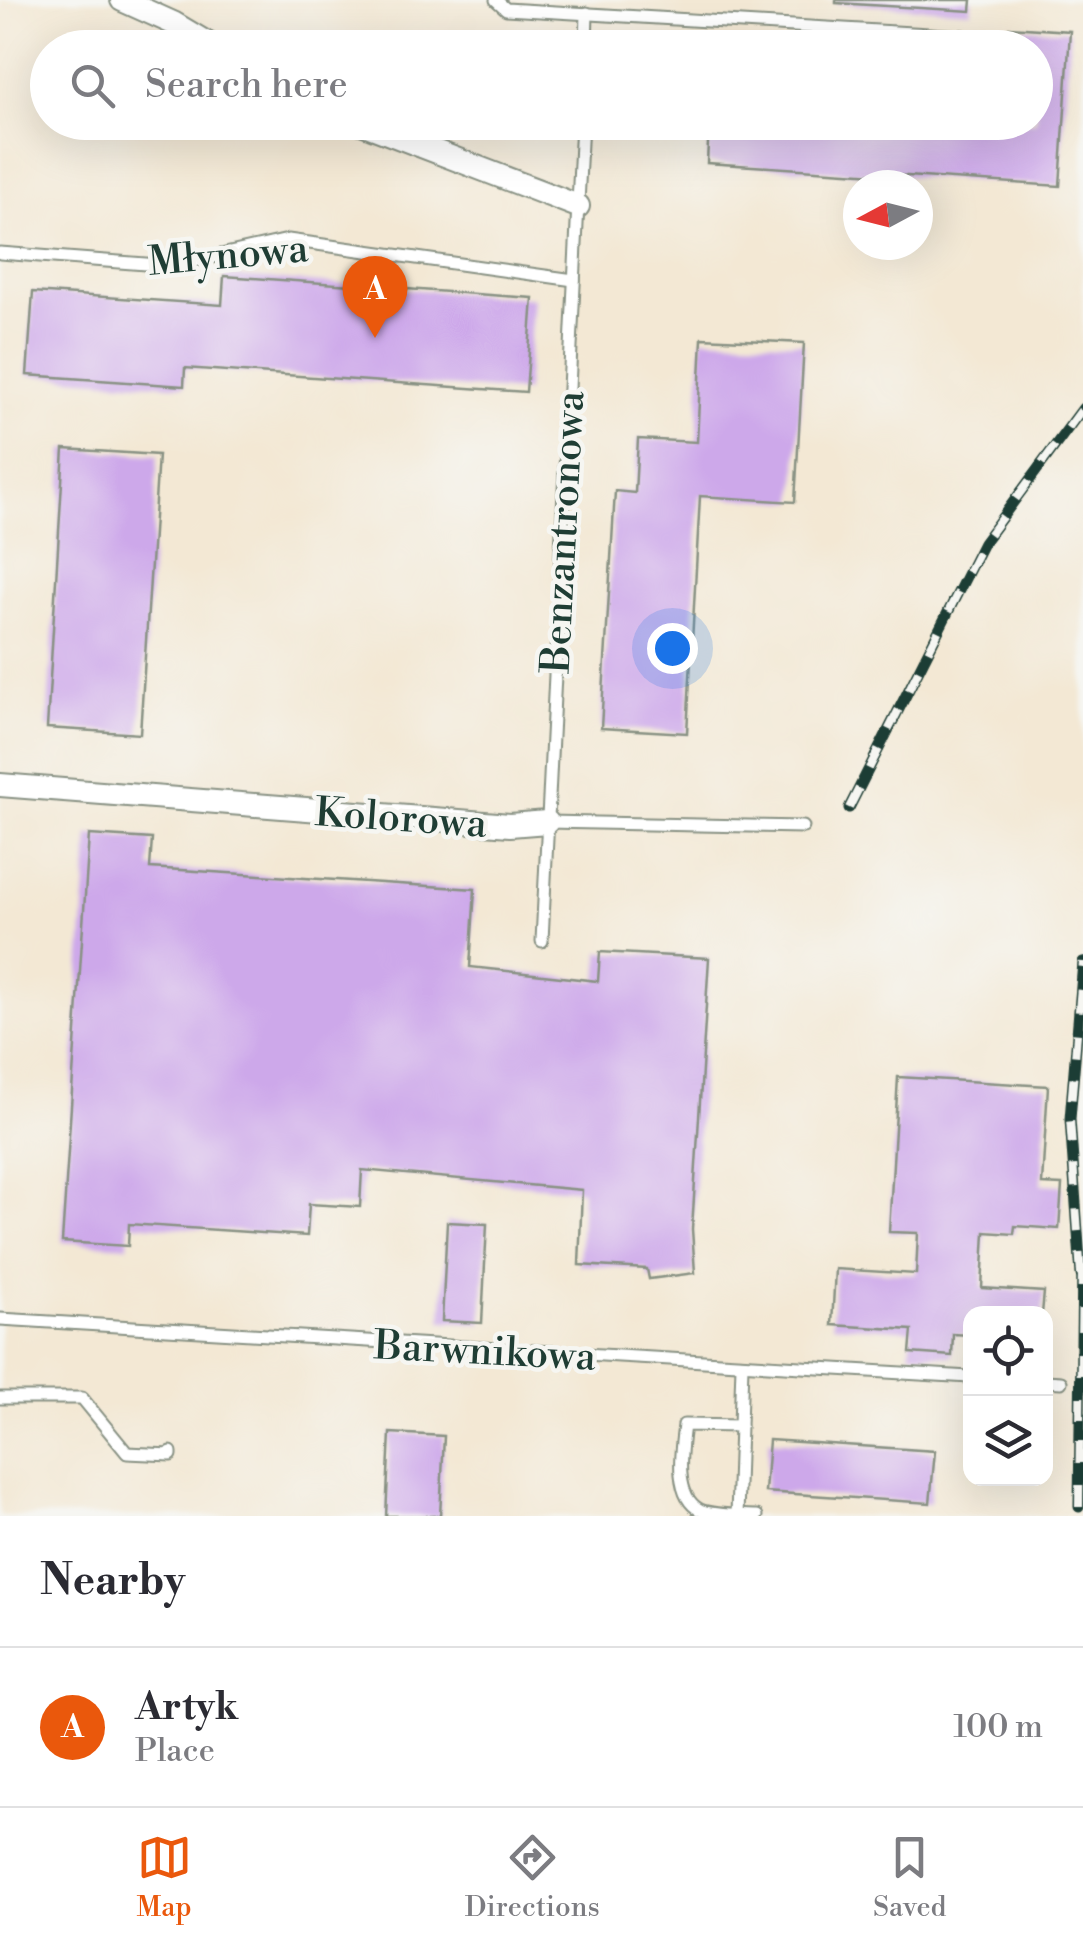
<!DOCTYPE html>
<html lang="en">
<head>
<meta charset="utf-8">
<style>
	body { margin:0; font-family:"Libre Bodoni",serif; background:#f2f2f3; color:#2b2b33 }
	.controls { position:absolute; right:30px; bottom:30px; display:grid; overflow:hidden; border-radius:20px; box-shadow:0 10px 40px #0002 }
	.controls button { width:90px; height:90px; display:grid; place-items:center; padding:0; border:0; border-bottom:2px solid #e1e1e2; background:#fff; color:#2b2b33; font:50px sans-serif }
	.compass { position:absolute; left:843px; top:170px; width:90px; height:90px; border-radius:50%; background:#fff; box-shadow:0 10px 40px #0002; rotate:263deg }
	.you { position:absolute; left:672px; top:648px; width:35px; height:35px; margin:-25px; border:8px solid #fff; border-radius:50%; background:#1a73e8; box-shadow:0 0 0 15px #1a73e833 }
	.badge { display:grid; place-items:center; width:65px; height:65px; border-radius:50%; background:#ea580c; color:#fff; font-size:32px; font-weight:700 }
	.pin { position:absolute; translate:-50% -82px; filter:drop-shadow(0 2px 5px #0008) }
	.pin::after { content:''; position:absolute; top:52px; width:35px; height:30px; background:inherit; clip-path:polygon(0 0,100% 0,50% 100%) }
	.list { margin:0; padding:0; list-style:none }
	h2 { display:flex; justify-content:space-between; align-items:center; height:130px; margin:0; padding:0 40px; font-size:42px }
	h2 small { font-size:32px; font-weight:400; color:#7c7c81 }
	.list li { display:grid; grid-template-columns:65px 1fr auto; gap:30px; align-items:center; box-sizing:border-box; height:160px; padding:0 40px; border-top:2px solid #e1e1e2 }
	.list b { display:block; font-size:38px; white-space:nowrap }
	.list p { margin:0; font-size:32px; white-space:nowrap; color:#7c7c81 }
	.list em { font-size:32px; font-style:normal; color:#7c7c81 }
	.icon { flex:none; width:55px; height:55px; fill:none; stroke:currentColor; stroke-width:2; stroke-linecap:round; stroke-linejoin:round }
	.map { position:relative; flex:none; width:1083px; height:1516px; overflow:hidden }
	.search { position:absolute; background:#fff; box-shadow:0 10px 40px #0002; left:30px; right:30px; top:30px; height:110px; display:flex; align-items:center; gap:25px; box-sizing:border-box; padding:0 35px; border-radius:55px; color:#7c7c81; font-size:38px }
	.sheet { height:290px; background:#fff }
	nav { display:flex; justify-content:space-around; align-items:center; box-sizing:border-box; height:140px; border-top:2px solid #e1e1e2; background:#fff; font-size:28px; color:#7c7c81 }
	nav a { display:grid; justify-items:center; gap:5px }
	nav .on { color:#ea580c }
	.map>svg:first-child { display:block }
	.building { fill:#cda8ea }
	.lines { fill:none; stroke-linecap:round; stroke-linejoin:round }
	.service-casing { stroke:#899284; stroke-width:15 }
	.minor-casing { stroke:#899284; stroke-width:26 }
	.service { stroke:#fff; stroke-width:11 }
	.minor { stroke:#fff; stroke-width:22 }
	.rail-casing { stroke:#1f3d34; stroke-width:11 }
	.rail { stroke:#f6f6f2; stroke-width:8; stroke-dasharray:22; stroke-linecap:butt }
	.labels { text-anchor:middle; stroke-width:9; stroke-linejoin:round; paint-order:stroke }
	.street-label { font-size:40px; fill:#1f3d34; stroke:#f6f6f2 }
</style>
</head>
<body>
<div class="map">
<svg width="1083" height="1516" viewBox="0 0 1083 1516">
	<rect width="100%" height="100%" fill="#f6f6f2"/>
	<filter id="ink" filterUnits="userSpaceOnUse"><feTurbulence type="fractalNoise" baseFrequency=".01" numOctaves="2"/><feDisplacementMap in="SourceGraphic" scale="20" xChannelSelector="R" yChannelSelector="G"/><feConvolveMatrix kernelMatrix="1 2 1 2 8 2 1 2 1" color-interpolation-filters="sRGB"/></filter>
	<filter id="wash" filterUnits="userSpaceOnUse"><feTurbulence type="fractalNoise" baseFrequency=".0048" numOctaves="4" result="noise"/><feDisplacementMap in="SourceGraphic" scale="40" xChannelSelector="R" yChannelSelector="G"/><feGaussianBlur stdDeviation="2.25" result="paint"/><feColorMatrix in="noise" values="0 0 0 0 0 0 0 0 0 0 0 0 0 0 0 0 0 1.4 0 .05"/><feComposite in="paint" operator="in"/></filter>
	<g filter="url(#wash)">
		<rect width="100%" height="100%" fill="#f3e8d4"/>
		<g id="blocks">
			<!-- building -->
			<g class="building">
				<path d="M 836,0 L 972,0 L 971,11 L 836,3 Z"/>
				<path d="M 1009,27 L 1070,31 L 1060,186 L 707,163 L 709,122 L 1036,122 L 1036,48 L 1007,48 Z"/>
				<path d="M 224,276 L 533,298 L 526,392 L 185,368 L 184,386 L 27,375 L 33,292 L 222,305 Z"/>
				<path d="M 702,338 L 804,343 L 795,502 L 700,496 L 687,733 L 601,728 L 615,491 L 635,493 L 638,439 L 697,442 Z"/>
				<path d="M 64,449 L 158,455 L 140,734 L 47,728 Z"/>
				<path d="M 89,835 L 152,839 L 150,868 L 475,889 L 470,967 L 598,981 L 600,952 L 709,958 L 692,1229 L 695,1273 L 649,1279 L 647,1269 L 579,1265 L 582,1190 L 362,1170 L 360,1207 L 309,1204 L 307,1236 L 129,1224 L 128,1246 L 62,1242 Z"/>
				<path d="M 898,1077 L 1048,1086 L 1042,1184 L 1062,1185 L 1059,1229 L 1015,1226 L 1014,1234 L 985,1232 L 982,1288 L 1044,1292 L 1042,1314 L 970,1314 L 970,1335 L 953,1334 L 952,1356 L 910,1353 L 912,1330 L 832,1325 L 835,1269 L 916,1274 L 918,1233 L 889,1232 Z"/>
				<path d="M 447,1222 L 487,1224 L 482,1323 L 442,1321 Z"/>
				<path d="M 390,1433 L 444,1436 L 440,1516 L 386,1516 Z"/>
				<path d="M 769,1440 L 935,1451 L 930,1503 L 765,1492 Z"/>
			</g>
		</g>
	</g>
	<g filter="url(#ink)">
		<use href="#blocks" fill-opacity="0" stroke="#899284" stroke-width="2.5"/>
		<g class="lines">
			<defs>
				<g id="service">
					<path d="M 496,0 L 506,9 L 963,36"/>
					<path d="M 586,48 L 587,13"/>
					<path d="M 0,253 L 172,266 L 288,240 L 574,280"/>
					<path d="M 547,822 L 803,827"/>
					<path d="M 542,941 L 582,122"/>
					<path d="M 0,1319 L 970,1377"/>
					<path d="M 1046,1381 L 1061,1382"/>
					<path d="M 0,1398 L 82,1398 L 127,1453 L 171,1455 L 171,1452"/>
					<path d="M 740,1426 L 684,1425 C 681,1449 673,1496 700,1510 C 714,1516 741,1515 757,1516"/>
					<path d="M 737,1516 L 742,1365"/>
				</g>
				<g id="minor">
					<path d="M 122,0 L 173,23 L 215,48"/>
					<path d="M 359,122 L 578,206"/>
					<path d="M 0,785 L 510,825 L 547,822"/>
				</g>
			</defs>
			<!-- service casing -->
			<use href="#service" class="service-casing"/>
			<!-- minor casing -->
			<use href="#minor" class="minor-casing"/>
			<!-- service -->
			<use href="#service" class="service"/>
			<!-- minor -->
			<use href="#minor" class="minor"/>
			<defs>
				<g id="rail">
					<path d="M 849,808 L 983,543 L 1083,408"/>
					<path d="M 1081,1275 L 1070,1119 L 1083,962"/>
					<path d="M 1079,1507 L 1082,1262"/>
				</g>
			</defs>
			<!-- rail casing -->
			<use href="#rail" class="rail-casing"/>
			<!-- rail -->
			<use href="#rail" class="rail"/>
		</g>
	</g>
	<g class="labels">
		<!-- street labels -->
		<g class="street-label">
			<text transform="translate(228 254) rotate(-5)" y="14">Młynowa</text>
			<text transform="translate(562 532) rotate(-87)" y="14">Benzantronowa</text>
			<text transform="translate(401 817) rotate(4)" y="14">Kolorowa</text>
			<text transform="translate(485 1350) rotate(3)" y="14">Barwnikowa</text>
		</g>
	</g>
</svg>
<div class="controls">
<button><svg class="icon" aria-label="locate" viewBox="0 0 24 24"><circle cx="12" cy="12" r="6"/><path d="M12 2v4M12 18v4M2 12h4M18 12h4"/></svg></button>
<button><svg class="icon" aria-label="layers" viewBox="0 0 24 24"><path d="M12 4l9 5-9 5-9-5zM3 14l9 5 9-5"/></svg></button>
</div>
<svg class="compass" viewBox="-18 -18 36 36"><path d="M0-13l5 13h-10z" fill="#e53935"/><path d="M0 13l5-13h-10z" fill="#7c7c81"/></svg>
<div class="you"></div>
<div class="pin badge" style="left:375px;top:338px">A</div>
<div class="search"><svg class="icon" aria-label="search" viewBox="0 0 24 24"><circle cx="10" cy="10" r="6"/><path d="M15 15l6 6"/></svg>Search here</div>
</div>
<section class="sheet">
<h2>Nearby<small></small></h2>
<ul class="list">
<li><span class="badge">A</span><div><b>Artyk</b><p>Place</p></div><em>100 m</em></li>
</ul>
</section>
<nav>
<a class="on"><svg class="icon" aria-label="map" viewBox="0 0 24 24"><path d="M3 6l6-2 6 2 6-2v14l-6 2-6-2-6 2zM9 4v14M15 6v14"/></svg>Map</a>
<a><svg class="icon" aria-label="directions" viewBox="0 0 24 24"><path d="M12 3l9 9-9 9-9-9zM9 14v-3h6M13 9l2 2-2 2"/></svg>Directions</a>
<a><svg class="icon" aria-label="saved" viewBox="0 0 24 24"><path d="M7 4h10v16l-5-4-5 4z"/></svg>Saved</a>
</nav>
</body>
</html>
